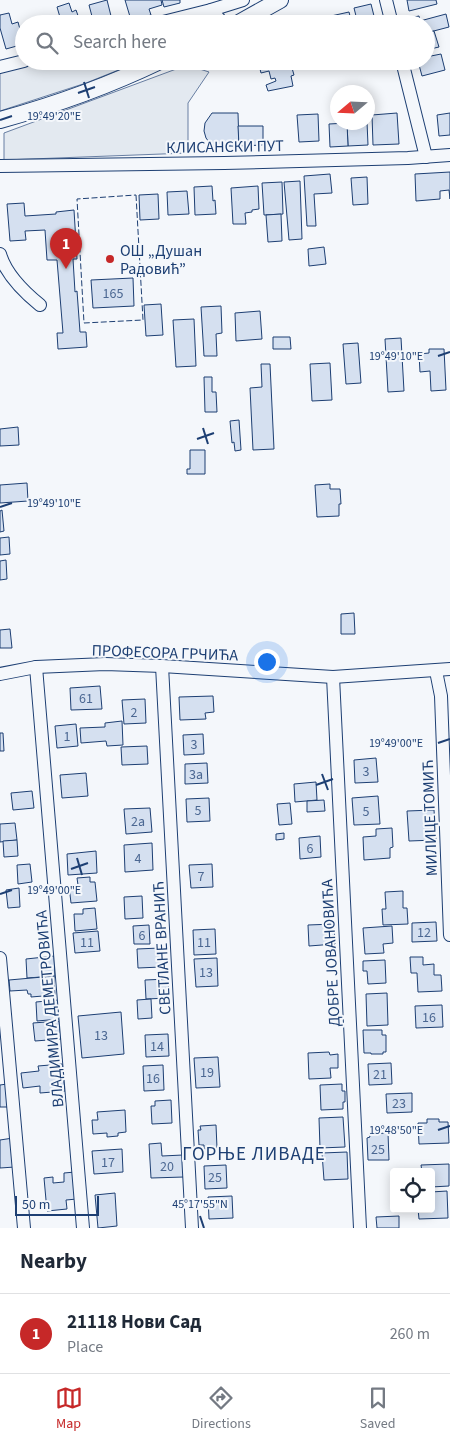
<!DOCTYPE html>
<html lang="en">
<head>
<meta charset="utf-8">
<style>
	body { margin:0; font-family:"Source Sans 3",sans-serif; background:#f6f6f7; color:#1f2937 }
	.controls { position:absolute; right:15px; bottom:15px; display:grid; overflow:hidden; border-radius:5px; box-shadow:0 2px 12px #0003 }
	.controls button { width:45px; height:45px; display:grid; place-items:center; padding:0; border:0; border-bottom:1px solid #e0e1e3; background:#fff; color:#1f2937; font:25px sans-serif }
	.compass { position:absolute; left:330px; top:85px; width:45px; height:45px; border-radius:50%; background:#fff; box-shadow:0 2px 12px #0003; rotate:251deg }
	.scale { position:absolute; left:15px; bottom:12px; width:84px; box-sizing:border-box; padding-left:5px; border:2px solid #1d3f73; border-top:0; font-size:14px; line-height:18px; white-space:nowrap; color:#1d3f73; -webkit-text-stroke:4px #f4f7fb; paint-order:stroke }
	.you { position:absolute; left:266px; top:661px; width:18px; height:18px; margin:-12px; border:4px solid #fff; border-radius:50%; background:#1a73e8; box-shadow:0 0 0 8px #1a73e833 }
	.badge { display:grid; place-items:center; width:32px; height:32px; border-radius:50%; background:#c62828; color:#fff; font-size:16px; font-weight:700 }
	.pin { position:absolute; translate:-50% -41px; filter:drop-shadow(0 1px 2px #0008) }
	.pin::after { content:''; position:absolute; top:26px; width:18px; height:15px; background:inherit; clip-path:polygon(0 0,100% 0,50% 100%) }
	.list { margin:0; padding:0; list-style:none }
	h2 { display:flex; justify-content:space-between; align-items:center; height:65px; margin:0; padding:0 20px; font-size:21px }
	h2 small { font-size:16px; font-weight:400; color:#747a83 }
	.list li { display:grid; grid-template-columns:32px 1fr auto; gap:15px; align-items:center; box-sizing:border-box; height:80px; padding:0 20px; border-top:1px solid #e0e1e3 }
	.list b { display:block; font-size:19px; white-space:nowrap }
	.list p { margin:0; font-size:16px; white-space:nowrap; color:#747a83 }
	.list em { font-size:16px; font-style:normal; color:#747a83 }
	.icon { flex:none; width:28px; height:28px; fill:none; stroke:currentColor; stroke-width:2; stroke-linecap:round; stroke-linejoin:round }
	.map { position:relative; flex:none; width:450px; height:1228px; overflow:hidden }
	.search { position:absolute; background:#fff; box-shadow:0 2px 12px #0003; left:15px; right:15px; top:15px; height:55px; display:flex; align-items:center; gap:12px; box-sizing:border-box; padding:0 18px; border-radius:28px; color:#747a83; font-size:19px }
	.sheet { height:145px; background:#fff }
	nav { display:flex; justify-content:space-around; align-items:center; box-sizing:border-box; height:70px; border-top:1px solid #e0e1e3; background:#fff; font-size:14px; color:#747a83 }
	nav a { display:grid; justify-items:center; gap:2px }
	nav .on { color:#c62828 }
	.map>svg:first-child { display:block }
	.green { fill:#e3e9f0; stroke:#687fa3 }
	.building { fill:#d5e0f0; stroke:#1d3f73 }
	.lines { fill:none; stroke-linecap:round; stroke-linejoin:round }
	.minor-casing { stroke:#1d3f73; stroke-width:14 }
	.major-casing { stroke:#1d3f73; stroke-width:18 }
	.minor { stroke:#f4f7fb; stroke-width:12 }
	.major { stroke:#f4f7fb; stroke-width:16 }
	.fence { stroke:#1d3f73; stroke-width:1; stroke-dasharray:6 2.5; stroke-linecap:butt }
	.ticks { fill:none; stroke:#1d3f73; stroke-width:2 }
	.poi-dot { fill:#c62828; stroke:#f4f7fb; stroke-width:2 }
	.labels { text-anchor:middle; stroke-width:4; stroke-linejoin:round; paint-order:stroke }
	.number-label { font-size:14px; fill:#4b6792 }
	.street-label { font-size:16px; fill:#1d3f73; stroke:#f4f7fb }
	.poi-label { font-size:16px; fill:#1d3f73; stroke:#f4f7fb; text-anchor:start }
	.quarter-label { font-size:19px; letter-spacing:1px; fill:#1d3f73; stroke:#f4f7fb }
	.ticks-label { font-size:12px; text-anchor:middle; fill:#1d3f73; stroke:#f4f7fb; stroke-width:4; stroke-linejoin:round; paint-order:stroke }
</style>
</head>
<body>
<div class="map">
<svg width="450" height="1228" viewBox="0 0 450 1228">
	<rect width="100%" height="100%" fill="#f4f7fb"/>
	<!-- green -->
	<g class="green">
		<path d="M 36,61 L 141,61 L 86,83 L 0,111 L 0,71 Z"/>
		<path d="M 187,65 L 209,72 L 188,103 L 188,153 L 4,160 L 4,133 Z"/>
	</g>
	<!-- building -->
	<g class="building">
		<path d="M 107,0 L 112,20 L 94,24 L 89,5 Z"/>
		<path d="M 125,0 L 161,0 L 162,5 L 149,9 L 151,15 L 131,20 Z"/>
		<path d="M 162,0 L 180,0 L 180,3 L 164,7 Z"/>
		<path d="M 407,0 L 436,0 L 437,4 L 409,11 Z"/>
		<path d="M 69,3 L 72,12 L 76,10 L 81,24 L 62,24 L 57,7 Z"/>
		<path d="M 371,4 L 376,24 L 358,24 L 354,8 Z"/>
		<path d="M 349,12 L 352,24 L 333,24 L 331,16 Z"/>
		<path d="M 9,13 L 12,24 L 18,22 L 24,44 L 6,49 L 0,28 L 0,15 Z"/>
		<path d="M 446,14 L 449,27 L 426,33 L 426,24 L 406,24 L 405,19 L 419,16 L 420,21 Z"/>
		<path d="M 434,31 L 439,47 L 426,50 L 426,33 Z"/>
		<path d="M 441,54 L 445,70 L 422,76 L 418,61 L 426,61 L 426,57 Z"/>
		<path d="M 258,61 L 290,61 L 294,75 L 291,76 L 293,86 L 268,91 L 266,85 L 276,81 L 275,78 L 271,79 L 269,71 L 261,73 Z"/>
		<path d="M 290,61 L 313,61 L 314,63 L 292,69 Z"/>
		<path d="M 212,113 L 238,113 L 239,146 L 212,146 L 206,138 L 204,131 L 205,123 Z"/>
		<path d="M 397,113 L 399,144 L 373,145 L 372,115 Z"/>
		<path d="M 450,113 L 450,135 L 439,136 L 437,115 Z"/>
		<path d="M 318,114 L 319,141 L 299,142 L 297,115 Z"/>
		<path d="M 347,122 L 367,122 L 368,145 L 348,146 Z"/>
		<path d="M 347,123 L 348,146 L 330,147 L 329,124 Z"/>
		<path d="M 238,126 L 263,126 L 263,145 L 239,146 Z"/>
		<path d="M 450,172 L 450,199 L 449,190 L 440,191 L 440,199 L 416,201 L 415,174 Z"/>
		<path d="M 330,174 L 332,193 L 314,194 L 316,226 L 307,226 L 304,176 Z"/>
		<path d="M 367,177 L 368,204 L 353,205 L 351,178 Z"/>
		<path d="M 300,181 L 302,239 L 289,240 L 284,182 Z"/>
		<path d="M 282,182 L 283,214 L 264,215 L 262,183 Z"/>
		<path d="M 212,186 L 213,201 L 215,200 L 216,214 L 195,215 L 194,187 Z"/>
		<path d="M 258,186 L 259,209 L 252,210 L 252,212 L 245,213 L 246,224 L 233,224 L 231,188 Z"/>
		<path d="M 187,191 L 189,214 L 168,215 L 167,192 Z"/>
		<path d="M 158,194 L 159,219 L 140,220 L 139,195 Z"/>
		<path d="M 24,203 L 25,216 L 56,214 L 56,212 L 74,210 L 77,259 L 73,259 L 75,292 L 77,291 L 80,332 L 86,332 L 87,347 L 58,349 L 57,333 L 63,333 L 57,260 L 47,260 L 45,230 L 25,231 L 26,240 L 10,241 L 7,204 Z"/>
		<path d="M 281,214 L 282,241 L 268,242 L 266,215 Z"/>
		<path d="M 324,247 L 326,264 L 309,266 L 308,249 Z"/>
		<path d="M 133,278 L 134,306 L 93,308 L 91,280 Z"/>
		<path d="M 161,304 L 163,335 L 146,336 L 144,305 Z"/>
		<path d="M 221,306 L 222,333 L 216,334 L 217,356 L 204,356 L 201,307 Z"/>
		<path d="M 260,311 L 262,339 L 236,341 L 235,313 Z"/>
		<path d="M 194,319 L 196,366 L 176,367 L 173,320 Z"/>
		<path d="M 273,337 L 290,337 L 291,349 L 273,349 Z"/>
		<path d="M 401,338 L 404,391 L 388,392 L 385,339 Z"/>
		<path d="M 358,343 L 361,383 L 346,384 L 343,344 Z"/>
		<path d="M 429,349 L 444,349 L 446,390 L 431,391 L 430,371 L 420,372 L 419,354 L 429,353 Z"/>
		<path d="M 330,363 L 332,400 L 312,401 L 310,364 Z"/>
		<path d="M 261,364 L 270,364 L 274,449 L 253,450 L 250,388 L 262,387 Z"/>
		<path d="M 204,377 L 212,377 L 212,392 L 216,392 L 217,412 L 205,412 Z"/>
		<path d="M 239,420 L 241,450 L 235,451 L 234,442 L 232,443 L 230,421 Z"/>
		<path d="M 18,427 L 19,445 L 0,446 L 0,429 Z"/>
		<path d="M 190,450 L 205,450 L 205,474 L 187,474 L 187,469 L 190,469 Z"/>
		<path d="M 27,483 L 28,501 L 0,503 L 0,485 Z"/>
		<path d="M 330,484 L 330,489 L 340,489 L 341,504 L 339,504 L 339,516 L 317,517 L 315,485 Z"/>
		<path d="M 2,510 L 4,531 L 0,532 L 0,511 Z"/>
		<path d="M 9,537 L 10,554 L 0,555 L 0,538 Z"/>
		<path d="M 6,560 L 7,579 L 0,580 L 0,561 Z"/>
		<path d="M 354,613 L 355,634 L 341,634 L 341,614 Z"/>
		<path d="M 10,629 L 12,648 L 0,648 L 0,630 Z"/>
		<path d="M 100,686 L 102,709 L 71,710 L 70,688 Z"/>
		<path d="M 213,696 L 214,712 L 205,713 L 206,719 L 180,720 L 179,697 Z"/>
		<path d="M 145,699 L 146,723 L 124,724 L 122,700 Z"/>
		<path d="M 122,721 L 123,745 L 107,746 L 106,741 L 81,743 L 80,728 L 105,727 L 105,723 Z"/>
		<path d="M 76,724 L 78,746 L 57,748 L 55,726 Z"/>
		<path d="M 0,733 L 3,733 L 4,751 L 0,751 Z"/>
		<path d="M 203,734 L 204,754 L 184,755 L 183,735 Z"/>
		<path d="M 147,746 L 148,764 L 122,765 L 121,747 Z"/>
		<path d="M 376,758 L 378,782 L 355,783 L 354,760 Z"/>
		<path d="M 207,763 L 208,783 L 185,784 L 185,764 Z"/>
		<path d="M 86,773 L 88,796 L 62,798 L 60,775 Z"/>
		<path d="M 316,782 L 317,800 L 295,802 L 294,784 Z"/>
		<path d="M 32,791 L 34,808 L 13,810 L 11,793 Z"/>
		<path d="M 378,796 L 380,824 L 354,825 L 352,798 Z"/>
		<path d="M 209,798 L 210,821 L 187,822 L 186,799 Z"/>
		<path d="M 324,800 L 325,811 L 307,812 L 307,801 Z"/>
		<path d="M 290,803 L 292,824 L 279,825 L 277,804 Z"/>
		<path d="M 150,808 L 152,832 L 126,834 L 124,809 Z"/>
		<path d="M 434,810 L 436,840 L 409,841 L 407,811 Z"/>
		<path d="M 15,823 L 17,840 L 0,842 L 0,824 Z"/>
		<path d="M 392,828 L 393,847 L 390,848 L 390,858 L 364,860 L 363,837 L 376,836 L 376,829 Z"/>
		<path d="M 284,833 L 284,839 L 276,840 L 276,834 Z"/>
		<path d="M 320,836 L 321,857 L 300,859 L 299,838 Z"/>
		<path d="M 17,840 L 18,856 L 4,857 L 3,841 Z"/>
		<path d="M 152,843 L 153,870 L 125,872 L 124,845 Z"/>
		<path d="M 96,851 L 97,873 L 68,875 L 67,854 Z"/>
		<path d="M 30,864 L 32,882 L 18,884 L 17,865 Z"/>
		<path d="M 212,864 L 213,887 L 191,888 L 189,865 Z"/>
		<path d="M 90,877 L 90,882 L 95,882 L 97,901 L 71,903 L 69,886 L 78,885 L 77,878 Z"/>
		<path d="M 19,888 L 20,907 L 8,908 L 6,890 Z"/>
		<path d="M 403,891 L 403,908 L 407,908 L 408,924 L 383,925 L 382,909 L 386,909 L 385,892 Z"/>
		<path d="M 142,896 L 143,918 L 125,919 L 124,897 Z"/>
		<path d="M 95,908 L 97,929 L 75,931 L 74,914 L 83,914 L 83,909 Z"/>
		<path d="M 436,922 L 437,941 L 412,942 L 412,923 Z"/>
		<path d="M 334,924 L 335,944 L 309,946 L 308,925 Z"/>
		<path d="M 149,925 L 150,944 L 134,944 L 133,926 Z"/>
		<path d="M 392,926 L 393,943 L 383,944 L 384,953 L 365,954 L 363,928 Z"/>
		<path d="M 215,929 L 216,954 L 194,955 L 193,930 Z"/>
		<path d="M 98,931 L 100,951 L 75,953 L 73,933 Z"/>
		<path d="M 160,948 L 161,967 L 138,968 L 137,949 Z"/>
		<path d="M 54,956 L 55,976 L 27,978 L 26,959 Z"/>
		<path d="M 410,957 L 423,957 L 423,965 L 434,964 L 434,975 L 441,975 L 442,991 L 418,992 L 417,973 L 411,973 Z"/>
		<path d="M 217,958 L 218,986 L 196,987 L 194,959 Z"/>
		<path d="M 385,960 L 386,983 L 368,984 L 367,971 L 363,971 L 363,961 Z"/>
		<path d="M 54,976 L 55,995 L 31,997 L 31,994 L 28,994 L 27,990 L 10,991 L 9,980 Z"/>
		<path d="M 168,979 L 169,998 L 146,999 L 145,980 Z"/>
		<path d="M 387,993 L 388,1025 L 367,1026 L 366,994 Z"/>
		<path d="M 151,999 L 152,1018 L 138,1019 L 137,1000 Z"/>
		<path d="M 58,1000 L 60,1019 L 37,1021 L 36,1002 Z"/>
		<path d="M 442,1005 L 443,1027 L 416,1028 L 415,1006 Z"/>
		<path d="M 121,1012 L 124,1054 L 82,1058 L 78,1016 Z"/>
		<path d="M 59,1021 L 61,1039 L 35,1041 L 33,1023 Z"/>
		<path d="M 363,1030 L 382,1030 L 382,1035 L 386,1035 L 386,1052 L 383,1052 L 383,1054 L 371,1054 L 371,1053 L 364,1053 Z"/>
		<path d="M 168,1034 L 169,1056 L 146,1057 L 145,1035 Z"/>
		<path d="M 329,1052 L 330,1055 L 338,1054 L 338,1068 L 330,1068 L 331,1078 L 309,1079 L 308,1053 Z"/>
		<path d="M 218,1057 L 220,1087 L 196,1088 L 194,1058 Z"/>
		<path d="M 391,1063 L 392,1084 L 369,1085 L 368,1064 Z"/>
		<path d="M 62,1064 L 65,1091 L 40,1093 L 40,1086 L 23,1088 L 21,1073 L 39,1071 L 38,1066 Z"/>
		<path d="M 163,1065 L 164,1090 L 144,1091 L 143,1066 Z"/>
		<path d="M 7,1084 L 9,1107 L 0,1107 L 0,1085 Z"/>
		<path d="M 342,1084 L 342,1091 L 345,1091 L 345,1102 L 343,1102 L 343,1109 L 321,1110 L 320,1085 Z"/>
		<path d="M 412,1093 L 412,1112 L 387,1113 L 386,1094 Z"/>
		<path d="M 171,1100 L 172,1123 L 152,1124 L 151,1106 L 155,1106 L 155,1101 Z"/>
		<path d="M 125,1110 L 126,1132 L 118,1133 L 118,1136 L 107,1137 L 107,1133 L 93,1134 L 92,1120 L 98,1120 L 97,1112 Z"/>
		<path d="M 343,1117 L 345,1147 L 320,1148 L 319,1118 Z"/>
		<path d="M 427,1119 L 439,1119 L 439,1122 L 448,1122 L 449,1143 L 419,1144 L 418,1123 L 427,1123 Z"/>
		<path d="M 216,1125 L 217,1148 L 204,1149 L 204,1145 L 199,1145 L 198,1130 L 201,1130 L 200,1126 Z"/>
		<path d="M 388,1133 L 389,1160 L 368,1160 L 367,1138 L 370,1137 L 369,1134 Z"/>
		<path d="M 13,1138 L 15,1167 L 0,1168 L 0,1140 Z"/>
		<path d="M 161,1143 L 162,1156 L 183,1155 L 184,1177 L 151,1178 L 149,1144 Z"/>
		<path d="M 122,1149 L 123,1172 L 94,1174 L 92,1151 Z"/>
		<path d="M 347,1152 L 348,1179 L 324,1180 L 322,1153 Z"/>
		<path d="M 449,1164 L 449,1186 L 431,1187 L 431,1172 L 422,1172 L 421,1165 Z"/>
		<path d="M 226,1165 L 227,1188 L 205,1189 L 204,1166 Z"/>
		<path d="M 75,1172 L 77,1199 L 66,1200 L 67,1209 L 47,1211 L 44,1178 L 53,1177 L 53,1183 L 64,1182 L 64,1173 Z"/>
		<path d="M 447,1191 L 448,1218 L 419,1219 L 418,1209 L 431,1209 L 431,1192 Z"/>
		<path d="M 115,1193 L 117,1226 L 98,1228 L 95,1195 Z"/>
		<path d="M 232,1196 L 233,1218 L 209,1219 L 208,1197 Z"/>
		<path d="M 399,1216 L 399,1228 L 377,1228 L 376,1217 Z"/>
	</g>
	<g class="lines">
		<defs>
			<g id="minor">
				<path d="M 386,0 L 392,24"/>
				<path d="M 211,10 L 224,24"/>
				<path d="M 155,24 L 211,10 L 243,0"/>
				<path d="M 402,61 L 426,157"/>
				<path d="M 0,67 L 24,61"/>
				<path d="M 0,166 L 224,163 L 408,158 L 450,155"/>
				<path d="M 0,254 C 6,275 24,292 40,305"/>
				<path d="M 162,666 L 192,1228"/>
				<path d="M 36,667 L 83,1228"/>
				<path d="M 436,671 L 441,696 L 450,935"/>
				<path d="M 0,674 L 36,667 L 105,664 L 162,666 L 333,677 L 450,669"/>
				<path d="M 333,677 L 360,1228"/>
				<path d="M 0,958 L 24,1228"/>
			</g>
			<g id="major">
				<path d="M 237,24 L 280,0"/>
				<path d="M 0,120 C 55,105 108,86 160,61"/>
			</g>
		</defs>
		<!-- minor casing -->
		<use href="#minor" class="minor-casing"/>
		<!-- major casing -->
		<use href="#major" class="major-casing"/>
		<!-- minor -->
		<use href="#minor" class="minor"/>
		<!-- major -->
		<use href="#major" class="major"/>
		<!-- fence -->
		<path class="fence" d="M 136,195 L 143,320 L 84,323 L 77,199 Z"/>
	</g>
	<!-- ticks -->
	<path class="ticks" d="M 84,82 L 89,98M 78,93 L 95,87M 0,120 L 12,116M 438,356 L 450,352M 203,428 L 208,444M 197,439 L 214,433M 0,507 L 12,503M 438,743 L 450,739M 322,774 L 328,790M 316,785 L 333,779M 77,858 L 82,875M 71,869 L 88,863M 0,894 L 12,890M 438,1130 L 450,1126M 200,1216 L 204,1228"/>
	<!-- markers -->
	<circle class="poi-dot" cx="110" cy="259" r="5"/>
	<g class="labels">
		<!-- number labels -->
		<g class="number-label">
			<text x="113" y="298">165</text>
			<text x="86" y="703">61</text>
			<text x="134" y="717">2</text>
			<text x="67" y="741">1</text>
			<text x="194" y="749">3</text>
			<text x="366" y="776">3</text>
			<text x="196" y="779">3a</text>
			<text x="198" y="815">5</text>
			<text x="366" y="816">5</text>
			<text x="138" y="826">2a</text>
			<text x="310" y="853">6</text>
			<text x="138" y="863">4</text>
			<text x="201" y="881">7</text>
			<text x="424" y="937">12</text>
			<text x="142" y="940">6</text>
			<text x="87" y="947">11</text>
			<text x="204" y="947">11</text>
			<text x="206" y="977">13</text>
			<text x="429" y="1022">16</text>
			<text x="101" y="1040">13</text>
			<text x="157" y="1051">14</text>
			<text x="207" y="1077">19</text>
			<text x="380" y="1079">21</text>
			<text x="153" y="1083">16</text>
			<text x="399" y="1108">23</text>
			<text x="378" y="1154">25</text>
			<text x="108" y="1167">17</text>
			<text x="167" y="1171">20</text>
			<text x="215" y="1182">25</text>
		</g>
		<!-- street labels -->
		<g class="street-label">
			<text transform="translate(225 146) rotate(-1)" y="6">КЛИСАНСКИ ПУТ</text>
			<text transform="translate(165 652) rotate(2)" y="6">ПРОФЕСОРА ГРЧИЋА</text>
			<text transform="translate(429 818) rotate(-92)" y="6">МИЛИЦЕ ТОМИЋ</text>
			<text transform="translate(161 948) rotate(-93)" y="6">СВЕТЛАНЕ ВРАНИЋ</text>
			<text transform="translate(330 953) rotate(-93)" y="6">ДОБРЕ ЈОВАНОВИЋА</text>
			<text transform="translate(49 1009) rotate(-95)" y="6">ВЛАДИМИРА ДЕМЕТРОВИЋА</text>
		</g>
		<!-- poi labels -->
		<g class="poi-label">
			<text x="120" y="256">ОШ „Душан<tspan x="120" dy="18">Радовић”</tspan></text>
		</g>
		<!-- quarter labels -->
		<g class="quarter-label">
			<text x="254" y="1160">ГОРЊЕ ЛИВАДЕ</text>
		</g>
	</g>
	<g class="ticks-label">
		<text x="54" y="120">19°49'20"E</text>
		<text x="396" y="360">19°49'10"E</text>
		<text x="54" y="507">19°49'10"E</text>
		<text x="396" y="747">19°49'00"E</text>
		<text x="54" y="894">19°49'00"E</text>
		<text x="396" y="1134">19°48'50"E</text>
		<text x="200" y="1208">45°17'55"N</text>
	</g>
</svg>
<div class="controls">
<button><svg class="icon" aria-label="locate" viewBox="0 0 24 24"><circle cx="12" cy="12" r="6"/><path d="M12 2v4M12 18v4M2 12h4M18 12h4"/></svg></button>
</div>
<svg class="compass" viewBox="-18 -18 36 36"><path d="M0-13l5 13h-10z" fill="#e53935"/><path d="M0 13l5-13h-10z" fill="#747a83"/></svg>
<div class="scale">50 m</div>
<div class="you"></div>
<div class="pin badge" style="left:66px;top:269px">1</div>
<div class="search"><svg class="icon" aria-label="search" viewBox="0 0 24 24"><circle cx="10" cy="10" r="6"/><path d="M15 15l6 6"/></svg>Search here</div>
</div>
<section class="sheet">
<h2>Nearby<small></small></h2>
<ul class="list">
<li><span class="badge">1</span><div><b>21118 Нови Сад</b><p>Place</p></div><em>260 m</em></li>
</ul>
</section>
<nav>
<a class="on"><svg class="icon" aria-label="map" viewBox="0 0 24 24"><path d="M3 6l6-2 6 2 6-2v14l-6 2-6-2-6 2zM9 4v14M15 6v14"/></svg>Map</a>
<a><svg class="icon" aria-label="directions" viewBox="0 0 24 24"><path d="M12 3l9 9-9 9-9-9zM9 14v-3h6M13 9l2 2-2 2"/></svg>Directions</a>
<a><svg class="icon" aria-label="saved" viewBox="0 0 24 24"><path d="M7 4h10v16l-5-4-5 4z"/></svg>Saved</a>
</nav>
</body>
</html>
